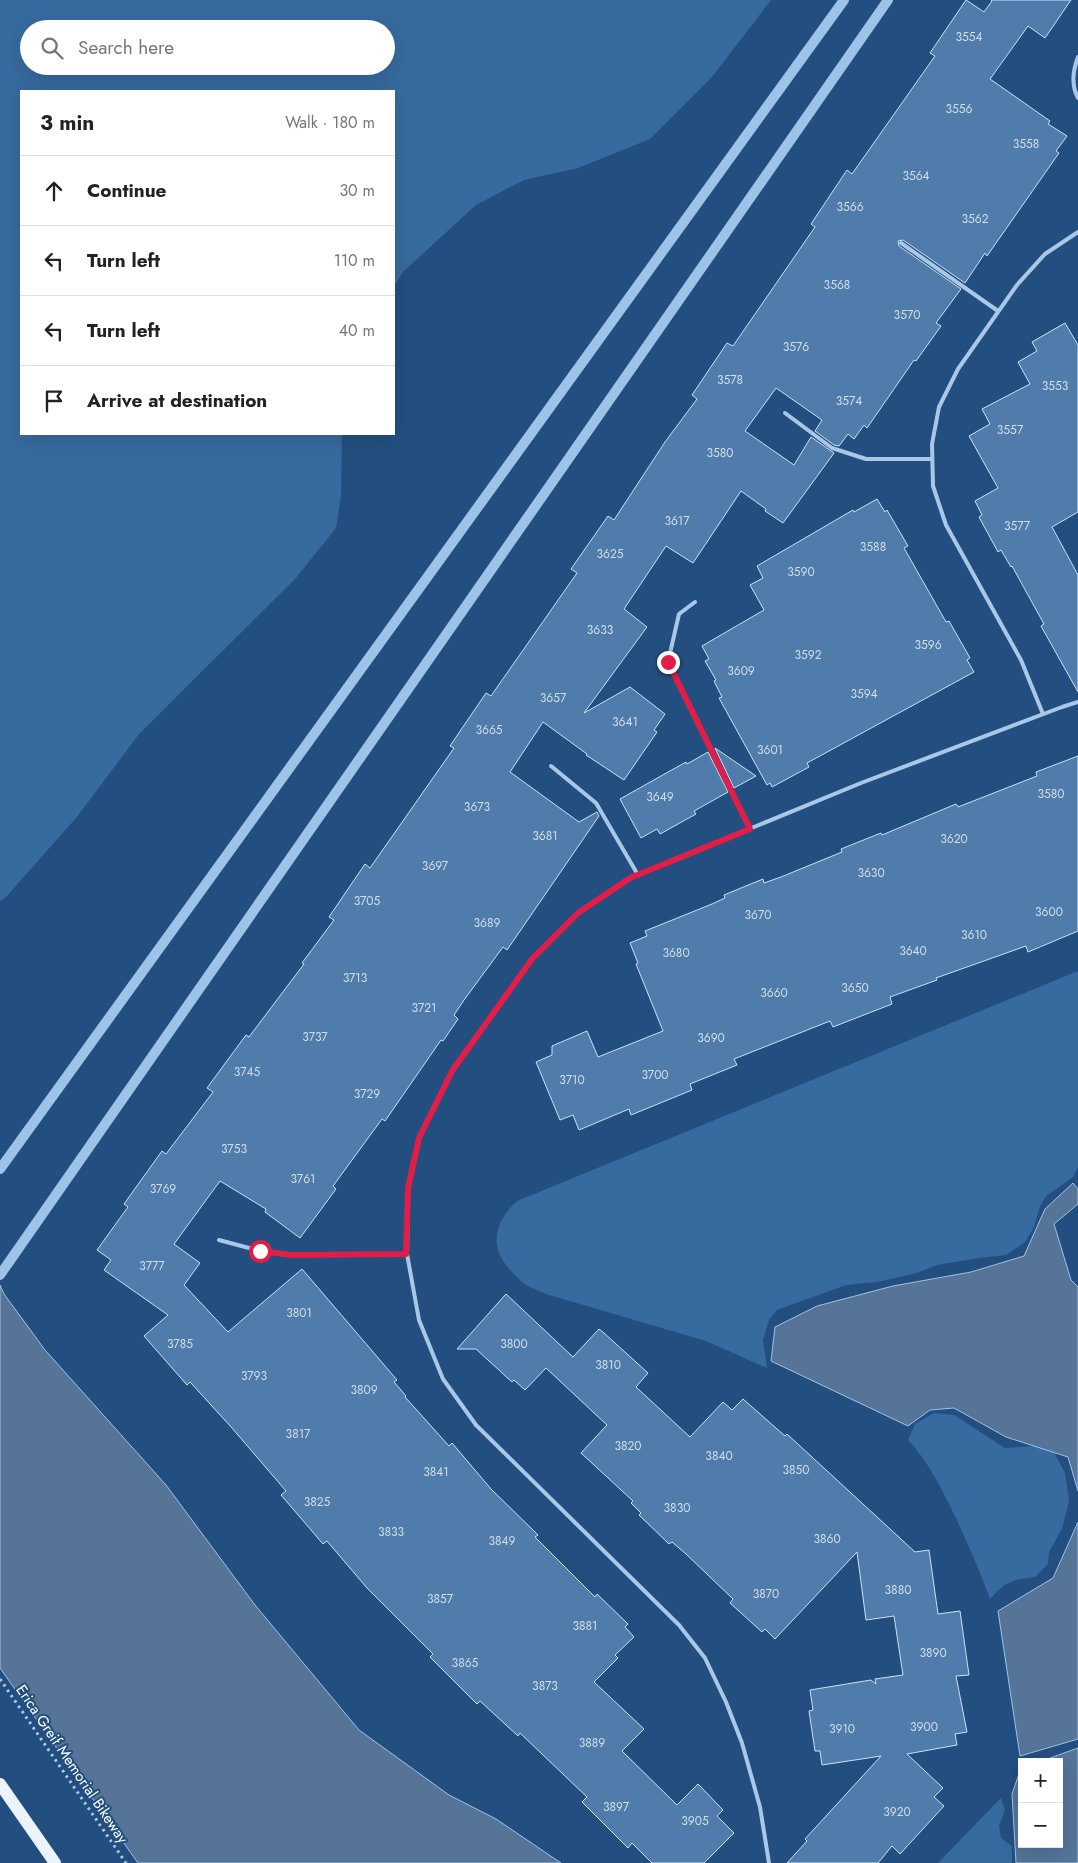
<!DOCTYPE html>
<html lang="en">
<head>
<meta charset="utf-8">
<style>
	body { margin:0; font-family:Jost,sans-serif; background:#f6f6f6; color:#222 }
	.controls { position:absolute; right:15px; bottom:15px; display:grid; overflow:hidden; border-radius:0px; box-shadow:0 5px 20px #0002 }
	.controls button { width:45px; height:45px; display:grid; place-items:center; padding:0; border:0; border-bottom:1px solid #e0e0e0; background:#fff; color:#222; font:25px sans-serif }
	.stop { position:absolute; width:15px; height:15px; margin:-11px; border:4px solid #e11d48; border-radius:50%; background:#fff }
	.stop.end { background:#e11d48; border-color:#fff; box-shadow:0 1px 5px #0008 }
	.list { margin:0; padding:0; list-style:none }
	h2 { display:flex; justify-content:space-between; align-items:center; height:65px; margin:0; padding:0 20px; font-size:21px }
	h2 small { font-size:16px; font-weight:400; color:#767676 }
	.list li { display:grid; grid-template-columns:32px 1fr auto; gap:15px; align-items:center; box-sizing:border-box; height:70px; padding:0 20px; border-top:1px solid #e0e0e0 }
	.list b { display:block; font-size:19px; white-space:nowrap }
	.list em { font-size:16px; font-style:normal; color:#767676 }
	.icon { flex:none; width:28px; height:28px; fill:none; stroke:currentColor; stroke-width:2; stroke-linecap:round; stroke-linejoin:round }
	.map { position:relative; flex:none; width:1078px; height:1863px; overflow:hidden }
	.search { position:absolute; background:#fff; box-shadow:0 5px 20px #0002; left:20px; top:20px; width:375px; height:55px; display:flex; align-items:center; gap:12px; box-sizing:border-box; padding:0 18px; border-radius:28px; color:#767676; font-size:19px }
	.panel { position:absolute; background:#fff; box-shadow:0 5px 20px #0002; left:20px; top:90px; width:375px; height:345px; border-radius:0px }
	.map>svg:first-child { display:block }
	.green { fill:#376a9e; fill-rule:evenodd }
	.water { fill:#557498; stroke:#9dc3e8 }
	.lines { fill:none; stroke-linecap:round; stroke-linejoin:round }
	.stream { stroke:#9dc3e8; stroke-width:10 }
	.building { fill:#4f7cab; stroke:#cce1f6 }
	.path { stroke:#a9c8e7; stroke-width:3; stroke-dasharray:2.5 4; stroke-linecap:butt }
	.lane { stroke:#a9c8e7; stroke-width:4 }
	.primary { stroke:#ebf3fd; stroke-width:12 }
	.route { stroke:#e11d48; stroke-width:6 }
	.labels { text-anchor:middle; stroke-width:4; stroke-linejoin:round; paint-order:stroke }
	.number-label { font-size:12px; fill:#d3deea }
	.street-label { font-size:15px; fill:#fff; stroke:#234f80 }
</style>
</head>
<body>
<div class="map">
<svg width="1078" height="1863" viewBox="0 0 1078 1863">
	<rect width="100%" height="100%" fill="#234f80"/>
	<!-- green -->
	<g class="green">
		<path d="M 0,0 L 771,0 L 712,77 L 650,139 L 578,168 L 524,180 L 476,205 L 404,271 L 394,286 L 394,91 L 21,91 L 21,434 L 342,434 L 341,496 L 336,528 L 296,578 L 139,734 L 76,818 L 6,897 L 0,901 ZM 29,29 L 386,29 L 386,66 L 29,66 Z"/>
		<path d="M 1078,971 L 1078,1167 L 1073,1177 L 1046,1196 L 1040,1206 L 1034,1227 L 1025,1242 L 1006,1255 L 979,1258 L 937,1265 L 917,1273 L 877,1282 L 846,1285 L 777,1310 L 769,1320 L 763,1340 L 767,1368 L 706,1341 L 546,1294 C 540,1291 533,1289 528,1286 C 523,1284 519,1279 516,1276 C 489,1251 491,1225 517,1201 Z"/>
		<path d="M 934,1413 L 954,1415 L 1005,1448 L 1035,1446 L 1054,1452 L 1065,1473 L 1069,1501 L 1062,1529 L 1049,1552 L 1048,1564 L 1035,1577 C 1012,1580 1006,1581 990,1599 C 980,1571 968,1545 956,1518 C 941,1488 931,1465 908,1440 L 915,1424 Z"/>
		<path d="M 1001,1798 L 1005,1810 L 999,1826 L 1001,1838 L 1012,1846 L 1012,1863 L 938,1863 Z"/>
	</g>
	<!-- water -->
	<g class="water">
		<path d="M 1073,1183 L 1078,1189 L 1078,1204 L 1054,1224 L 1071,1280 L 1078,1287 L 1078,1491 L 1068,1457 L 1006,1437 L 954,1408 L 930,1410 L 908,1426 L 771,1361 L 775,1327 L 817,1306 L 893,1286 L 971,1272 L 1024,1256 L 1045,1209 Z"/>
		<path d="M 0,1285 L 4,1294 L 45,1350 L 166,1485 L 255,1605 L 359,1730 L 449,1795 L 496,1819 L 561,1863 L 138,1863 L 0,1668 Z"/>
		<path d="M 1078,1522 L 1078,1739 L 1020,1756 L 998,1611 L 1053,1578 Z"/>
		<path d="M 1078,1748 L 1078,1863 L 1016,1863 L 1012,1794 L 1021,1768 L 1022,1844 L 1059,1844 L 1059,1762 L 1039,1762 Z"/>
	</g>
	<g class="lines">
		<!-- stream -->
		<g class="stream">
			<path d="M 0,1169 L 844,0"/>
			<path d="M 0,1275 L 888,0"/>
		</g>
	</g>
	<!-- building -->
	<g class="building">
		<path d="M 966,0 L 984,12 L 992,1 L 991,0 L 1071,0 L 1045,38 L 1028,26 L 990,79 L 1050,121 L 1048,124 L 1067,136 L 1056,151 L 1059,153 L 987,256 L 985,253 L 965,283 L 903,240 L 898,241 L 899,246 L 961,289 L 936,323 L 941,326 L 916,361 L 914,360 L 867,428 L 864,425 L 854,439 L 848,434 L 839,446 L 834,445 L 815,431 L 822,420 L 776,388 L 745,431 L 794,465 L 811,437 L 834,453 L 783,523 L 765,511 L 766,509 L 741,491 L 693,563 L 666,546 L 624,609 L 647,627 L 584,713 L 630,687 L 665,714 L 654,730 L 657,732 L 624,780 L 586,755 L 587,754 L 543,722 L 510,772 L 579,822 L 597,812 L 599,816 L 507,950 L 503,947 L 464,1000 L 454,1015 L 458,1019 L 443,1041 L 441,1040 L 385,1121 L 382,1119 L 333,1186 L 336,1189 L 300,1238 L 265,1212 L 266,1209 L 220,1181 L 174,1244 L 200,1263 L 184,1285 L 228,1332 L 302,1269 L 397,1380 L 394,1382 L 406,1396 L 405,1397 L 449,1446 L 452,1443 L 491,1489 L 538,1535 L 535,1537 L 595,1597 L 597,1594 L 628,1624 L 625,1627 L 634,1637 L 615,1655 L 618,1658 L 594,1682 L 644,1729 L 622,1751 L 677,1805 L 698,1784 L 723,1810 L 717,1816 L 734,1833 L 704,1863 L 652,1863 L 632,1843 L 628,1848 L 582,1802 L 587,1797 L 520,1733 L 518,1736 L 480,1701 L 477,1704 L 430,1657 L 433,1654 L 367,1588 L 327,1541 L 323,1544 L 281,1495 L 286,1491 L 232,1428 L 190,1382 L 187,1385 L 144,1336 L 168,1315 L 104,1270 L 111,1260 L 97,1250 L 128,1207 L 124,1204 L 162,1151 L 166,1154 L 213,1092 L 207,1088 L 246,1035 L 249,1037 L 304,964 L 302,963 L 334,920 L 329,917 L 365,864 L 370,868 L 454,748 L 450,746 L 486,693 L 491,696 L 577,573 L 571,569 L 608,516 L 614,520 L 665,442 L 697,399 L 692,395 L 727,343 L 733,346 L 815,227 L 811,224 L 847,170 L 852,174 L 935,56 L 930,53 Z"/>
		<path d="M 1065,323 L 1078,345 L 1078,512 L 1052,527 L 1078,575 L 1078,692 L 1041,626 L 1044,624 L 1012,566 L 1011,567 L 1001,550 L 998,552 L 979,517 L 982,515 L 975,501 L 998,488 L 969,436 L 990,424 L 982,409 L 1030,384 L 1018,362 L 1037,351 L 1032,342 Z"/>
		<path d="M 877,499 L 885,512 L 887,510 L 908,546 L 904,548 L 946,622 L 949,621 L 970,658 L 967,660 L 974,672 L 807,763 L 809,767 L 772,787 L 770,783 L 767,785 L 719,698 L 722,697 L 714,681 L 716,680 L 705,661 L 709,659 L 702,646 L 764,610 L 750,585 L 763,578 L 757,566 L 853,510 L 854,512 Z"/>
		<path d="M 715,748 L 756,776 L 734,788 Z"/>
		<path d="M 708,752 L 728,792 L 694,811 L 696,814 L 660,834 L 657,829 L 641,838 L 620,799 L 686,762 L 687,764 Z"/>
		<path d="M 1078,756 L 1078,931 L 1028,952 L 1026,946 L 936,978 L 937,980 L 890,997 L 892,1004 L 833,1027 L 830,1021 L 734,1059 L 737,1065 L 690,1084 L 692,1090 L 631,1115 L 629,1109 L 579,1130 L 573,1115 L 560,1120 L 536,1062 L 552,1055 L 552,1046 L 587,1031 L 598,1057 L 663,1031 L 636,964 L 638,963 L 630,943 L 647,936 L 645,931 L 712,904 L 725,898 L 724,895 L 763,879 L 764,883 L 781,877 L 842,852 L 841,849 L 881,833 L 882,835 L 956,804 L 958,807 L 1037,776 L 1036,772 Z"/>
		<path d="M 506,1294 L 573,1357 L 599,1329 L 604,1333 L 648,1373 L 636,1387 L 690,1437 L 723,1402 L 732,1410 L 743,1399 L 785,1436 L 787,1434 L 915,1552 L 929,1550 L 938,1614 L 960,1611 L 969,1675 L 956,1676 L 967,1732 L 955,1734 L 957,1745 L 907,1754 L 943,1788 L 934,1797 L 944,1806 L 900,1854 L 892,1846 L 878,1863 L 787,1863 L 807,1841 L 805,1839 L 881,1756 L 822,1765 L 820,1751 L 815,1751 L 809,1711 L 813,1710 L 810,1690 L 871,1680 L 876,1684 L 875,1679 L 903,1675 L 894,1616 L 866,1620 L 857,1552 L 775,1639 L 765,1629 L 762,1632 L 730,1603 L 733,1599 L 686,1554 L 672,1542 L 669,1544 L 639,1515 L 641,1513 L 631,1503 L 633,1501 L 581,1453 L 607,1425 L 546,1368 L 525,1390 L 514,1380 L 512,1382 L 476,1349 L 457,1349 Z"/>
	</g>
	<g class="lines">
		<!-- path -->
		<path class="path" d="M 0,1679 L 126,1863"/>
		<!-- lane -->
		<g class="lane">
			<path d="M 1078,57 C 1073,70 1071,85 1078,98"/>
			<path d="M 901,243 L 998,311"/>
			<path d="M 785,413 L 832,448 L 866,459 L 932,459"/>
			<path d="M 695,602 L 679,614 L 668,662 L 750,829"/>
			<path d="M 1043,714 L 1021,660 L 946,525 L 933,486 L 932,444 L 939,407 L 958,369 L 1017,285 L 1045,254 L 1078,232"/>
			<path d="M 551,766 L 596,803 L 638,875"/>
			<path d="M 219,1240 L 260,1251 L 292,1255 L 407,1254"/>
			<path d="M 769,1863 L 760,1807 L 742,1743 L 726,1702 L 705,1658 L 679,1625 L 476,1425 L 443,1379 L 419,1320 L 407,1254 L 408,1188 L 419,1138 L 452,1071 L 532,959 L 578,913 L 630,878 L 861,783 L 1062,707 L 1078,702"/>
		</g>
		<!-- primary -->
		<path class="primary" d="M 0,1784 L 55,1863"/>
	</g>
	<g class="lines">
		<!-- route -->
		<path class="route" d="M 260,1251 L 292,1255 L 406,1254 L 408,1188 L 419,1138 L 452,1071 L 532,959 L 578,913 L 630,878 L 750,829 L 668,662"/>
	</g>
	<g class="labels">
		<!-- number labels -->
		<g class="number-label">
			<text x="969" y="41">3554</text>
			<text x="959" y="113">3556</text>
			<text x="1026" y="148">3558</text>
			<text x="916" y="180">3564</text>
			<text x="850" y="211">3566</text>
			<text x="975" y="223">3562</text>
			<text x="837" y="289">3568</text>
			<text x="907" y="319">3570</text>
			<text x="796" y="351">3576</text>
			<text x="730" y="384">3578</text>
			<text x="1055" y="390">3553</text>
			<text x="849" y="405">3574</text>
			<text x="1010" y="434">3557</text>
			<text x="720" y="457">3580</text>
			<text x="677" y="525">3617</text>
			<text x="1017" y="530">3577</text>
			<text x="873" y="551">3588</text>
			<text x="610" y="558">3625</text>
			<text x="801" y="576">3590</text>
			<text x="600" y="634">3633</text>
			<text x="928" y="649">3596</text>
			<text x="808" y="659">3592</text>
			<text x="741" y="675">3609</text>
			<text x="864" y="698">3594</text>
			<text x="553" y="702">3657</text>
			<text x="625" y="726">3641</text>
			<text x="489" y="734">3665</text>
			<text x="770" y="754">3601</text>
			<text x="1051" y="798">3580</text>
			<text x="660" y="801">3649</text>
			<text x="477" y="811">3673</text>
			<text x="545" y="840">3681</text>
			<text x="954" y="843">3620</text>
			<text x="435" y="870">3697</text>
			<text x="871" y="877">3630</text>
			<text x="367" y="905">3705</text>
			<text x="1049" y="916">3600</text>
			<text x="758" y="919">3670</text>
			<text x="487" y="927">3689</text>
			<text x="974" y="939">3610</text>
			<text x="913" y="955">3640</text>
			<text x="676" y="957">3680</text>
			<text x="355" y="982">3713</text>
			<text x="855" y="992">3650</text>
			<text x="774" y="997">3660</text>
			<text x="424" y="1012">3721</text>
			<text x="315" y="1041">3737</text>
			<text x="711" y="1042">3690</text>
			<text x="247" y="1076">3745</text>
			<text x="655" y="1079">3700</text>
			<text x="572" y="1084">3710</text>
			<text x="367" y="1098">3729</text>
			<text x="234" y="1153">3753</text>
			<text x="303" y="1183">3761</text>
			<text x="163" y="1193">3769</text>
			<text x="152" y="1270">3777</text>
			<text x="299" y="1317">3801</text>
			<text x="180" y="1348">3785</text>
			<text x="514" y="1348">3800</text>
			<text x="608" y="1369">3810</text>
			<text x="254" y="1380">3793</text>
			<text x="364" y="1394">3809</text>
			<text x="298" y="1438">3817</text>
			<text x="628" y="1450">3820</text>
			<text x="719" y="1460">3840</text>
			<text x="796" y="1474">3850</text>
			<text x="436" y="1476">3841</text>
			<text x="317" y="1506">3825</text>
			<text x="677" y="1512">3830</text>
			<text x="391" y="1536">3833</text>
			<text x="827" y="1543">3860</text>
			<text x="502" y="1545">3849</text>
			<text x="898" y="1594">3880</text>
			<text x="766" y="1598">3870</text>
			<text x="440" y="1603">3857</text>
			<text x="585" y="1630">3881</text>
			<text x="933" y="1657">3890</text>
			<text x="465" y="1667">3865</text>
			<text x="545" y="1690">3873</text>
			<text x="924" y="1731">3900</text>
			<text x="842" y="1733">3910</text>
			<text x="592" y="1747">3889</text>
			<text x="616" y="1811">3897</text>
			<text x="897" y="1816">3920</text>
			<text x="695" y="1825">3905</text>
		</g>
		<!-- street labels -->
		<g class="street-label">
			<text transform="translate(72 1764) rotate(56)" y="5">Erica Greif Memorial Bikeway</text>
		</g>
	</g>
</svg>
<div class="controls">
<button>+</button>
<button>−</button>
</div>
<div class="stop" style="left:260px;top:1251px"></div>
<div class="stop end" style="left:668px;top:662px"></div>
<div class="search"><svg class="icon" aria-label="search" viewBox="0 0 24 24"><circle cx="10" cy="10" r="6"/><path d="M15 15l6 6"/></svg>Search here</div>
<section class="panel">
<h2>3 min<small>Walk · 180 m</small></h2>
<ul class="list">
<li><svg class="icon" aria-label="ahead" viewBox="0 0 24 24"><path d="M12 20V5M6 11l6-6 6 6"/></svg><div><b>Continue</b></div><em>30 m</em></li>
<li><svg class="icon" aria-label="left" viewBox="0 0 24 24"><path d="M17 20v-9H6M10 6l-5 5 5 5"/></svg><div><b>Turn left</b></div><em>110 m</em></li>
<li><svg class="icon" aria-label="left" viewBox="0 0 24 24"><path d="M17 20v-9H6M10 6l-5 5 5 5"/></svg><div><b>Turn left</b></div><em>40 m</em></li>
<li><svg class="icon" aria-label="arrive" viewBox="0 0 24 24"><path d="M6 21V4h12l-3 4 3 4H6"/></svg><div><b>Arrive at destination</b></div></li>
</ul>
</section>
</div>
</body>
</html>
